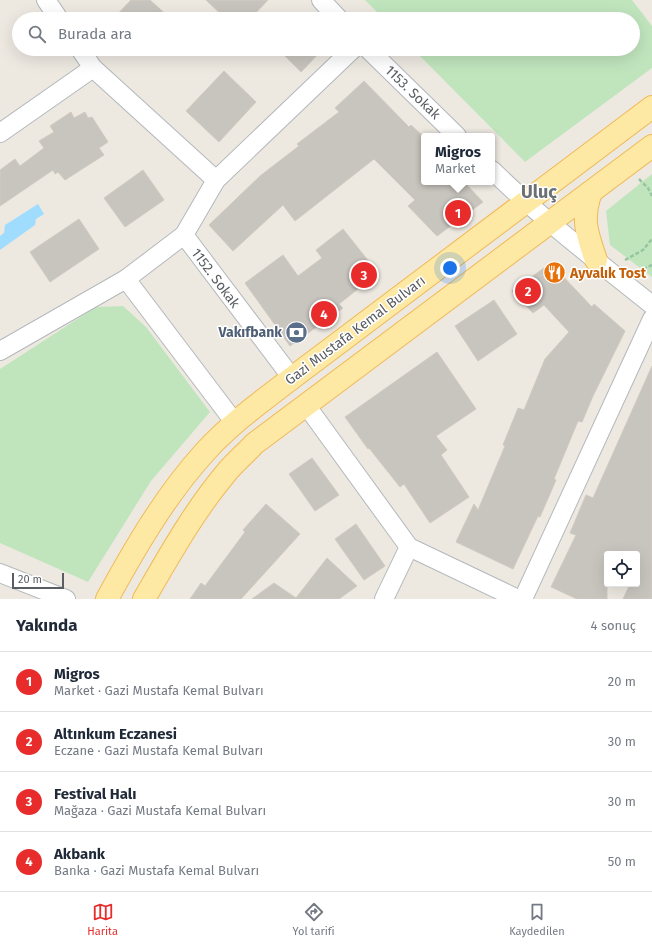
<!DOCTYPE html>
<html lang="tr">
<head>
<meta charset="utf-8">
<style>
	body { margin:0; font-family:"Fira Sans",sans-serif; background:#f6f6f7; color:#1f2937 }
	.controls { position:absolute; right:12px; bottom:12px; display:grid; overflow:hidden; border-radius:4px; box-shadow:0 4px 16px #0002 }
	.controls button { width:36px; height:36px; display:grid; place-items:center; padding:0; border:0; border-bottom:1px solid #e0e1e3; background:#fff; color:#1f2937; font:20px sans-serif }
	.scale { position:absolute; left:12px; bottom:10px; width:52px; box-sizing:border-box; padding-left:4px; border:2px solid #5a5e62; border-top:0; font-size:11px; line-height:14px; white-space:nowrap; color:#5a5e62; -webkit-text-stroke:3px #fff; paint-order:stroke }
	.you { position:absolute; left:450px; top:268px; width:14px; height:14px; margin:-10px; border:3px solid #fff; border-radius:50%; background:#1a73e8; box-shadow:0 0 0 6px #1a73e833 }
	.badge { display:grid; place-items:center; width:26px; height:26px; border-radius:50%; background:#e82c2c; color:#fff; font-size:13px; font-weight:700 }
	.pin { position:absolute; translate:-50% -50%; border:2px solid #fff; box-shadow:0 1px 4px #0006 }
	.popup { position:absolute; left:421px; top:133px; width:74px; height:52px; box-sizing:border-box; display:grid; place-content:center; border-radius:4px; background:#fff; filter:drop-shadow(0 1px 3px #0005); font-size:13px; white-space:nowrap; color:#747a83 }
	.popup b { font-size:15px; color:#1f2937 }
	.popup::after { content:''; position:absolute; left:50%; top:100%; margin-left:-8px; border:8px solid transparent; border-top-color:#fff }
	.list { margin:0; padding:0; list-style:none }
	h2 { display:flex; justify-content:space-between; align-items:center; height:52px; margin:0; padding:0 16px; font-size:17px }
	h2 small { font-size:13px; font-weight:400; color:#747a83 }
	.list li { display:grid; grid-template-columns:26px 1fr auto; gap:12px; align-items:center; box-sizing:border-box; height:60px; padding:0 16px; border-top:1px solid #e0e1e3 }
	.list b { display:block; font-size:15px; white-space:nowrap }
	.list p { margin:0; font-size:13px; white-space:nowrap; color:#747a83 }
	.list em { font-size:13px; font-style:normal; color:#747a83 }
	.icon { flex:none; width:22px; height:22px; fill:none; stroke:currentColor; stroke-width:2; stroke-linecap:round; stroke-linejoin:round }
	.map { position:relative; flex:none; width:652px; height:599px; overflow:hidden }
	.search { position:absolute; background:#fff; box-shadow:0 4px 16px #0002; left:12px; right:12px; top:12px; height:44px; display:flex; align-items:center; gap:10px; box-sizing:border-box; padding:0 14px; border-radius:22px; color:#747a83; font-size:15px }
	.sheet { height:292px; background:#fff }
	nav { display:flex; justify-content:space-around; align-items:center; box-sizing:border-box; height:56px; border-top:1px solid #e0e1e3; background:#fff; font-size:11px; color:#747a83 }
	nav a { display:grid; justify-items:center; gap:2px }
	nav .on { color:#e82c2c }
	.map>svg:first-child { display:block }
	.green { fill:#c0e5bd }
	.water { fill:#9fdcfe }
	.building { fill:#c8c4be; stroke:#d1cac0 }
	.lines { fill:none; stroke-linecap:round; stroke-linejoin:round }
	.minor-casing { stroke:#b4b8bc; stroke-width:20 }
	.primary-casing { stroke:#f0b957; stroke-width:24 }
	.path { stroke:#96c5a0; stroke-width:2.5; stroke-dasharray:4 2; stroke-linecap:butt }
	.minor { stroke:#fff; stroke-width:18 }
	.primary { stroke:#fee9a4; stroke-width:22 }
	.labels { text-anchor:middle; stroke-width:3; stroke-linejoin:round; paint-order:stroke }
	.street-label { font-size:14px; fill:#5a5e62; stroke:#fff }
	.food-label { font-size:14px; font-weight:bold; fill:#c56008; stroke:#fff; text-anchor:start }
	.service-label { font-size:14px; font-weight:bold; fill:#4e5e75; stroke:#fff; text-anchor:end }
	.district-label { font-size:18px; font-weight:bold; fill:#6b7074; stroke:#fff }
</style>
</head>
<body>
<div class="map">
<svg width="652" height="599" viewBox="0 0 652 599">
	<rect width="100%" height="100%" fill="#ede9e1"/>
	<!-- green -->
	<g class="green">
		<path d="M 365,0 L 632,0 L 652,26 L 652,68 L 525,162 L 413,49 L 633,49 L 633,19 L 384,19 Z"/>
		<path d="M 652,174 L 652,277 L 610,245 L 606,211 Z"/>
		<path d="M 123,306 L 146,327 L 210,412 L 151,481 L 88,582 L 0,543 L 0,369 L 96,307 Z"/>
	</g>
	<!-- water -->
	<path class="water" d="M 38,204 L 44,214 L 36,219 L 35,225 L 0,250 L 0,236 L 4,233 L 5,225 Z"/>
	<!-- building -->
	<g class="building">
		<path d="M 131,0 L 150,0 L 171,19 L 113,19 Z"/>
		<path d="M 206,0 L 268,0 L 250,19 L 226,19 Z"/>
		<path d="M 278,49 L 323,49 L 301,72 Z"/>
		<path d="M 224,71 L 256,102 L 219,142 L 186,111 Z"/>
		<path d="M 364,81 L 409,127 L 411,125 L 424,137 L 424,182 L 464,182 L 483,202 L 437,236 L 408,206 L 415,200 L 374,159 L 295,221 L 283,205 L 233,251 L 209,225 L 260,176 L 299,146 L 297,144 L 339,112 L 335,108 Z"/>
		<path d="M 71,112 L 74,118 L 85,112 L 88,118 L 92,117 L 108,142 L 99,148 L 104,155 L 65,180 L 58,172 L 55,174 L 53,170 L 0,206 L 0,170 L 15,159 L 20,166 L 44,148 L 39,141 L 54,132 L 50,126 Z"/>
		<path d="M 143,170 L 164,200 L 125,227 L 104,198 Z"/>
		<path d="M 79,219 L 99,249 L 50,282 L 30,252 Z"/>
		<path d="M 343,229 L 378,273 L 339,304 L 343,308 L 290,346 L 245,283 L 283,255 L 298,276 L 322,258 L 316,250 Z"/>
		<path d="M 544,268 L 556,269 L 592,307 L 594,304 L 625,331 L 593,396 L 582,422 L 578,421 L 554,479 L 556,480 L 540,517 L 538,516 L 513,569 L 456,542 L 474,504 L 478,510 L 505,446 L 503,445 L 518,408 L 524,410 L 545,359 L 569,332 L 544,305 L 533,313 L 512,291 Z"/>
		<path d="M 494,300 L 517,334 L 478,361 L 455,326 Z"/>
		<path d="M 437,352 L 476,409 L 436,436 L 447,450 L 441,455 L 469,497 L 430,523 L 404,484 L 400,487 L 369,448 L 368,449 L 345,417 Z"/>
		<path d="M 652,366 L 652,599 L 623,599 L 630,584 L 637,584 L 637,554 L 607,554 L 607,599 L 577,599 L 551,587 L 576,535 L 570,533 L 586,495 L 593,498 Z"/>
		<path d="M 312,458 L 339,495 L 315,511 L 289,474 Z"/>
		<path d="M 266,504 L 300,534 L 241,599 L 190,599 L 201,583 L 205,586 L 245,532 L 243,530 Z"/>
		<path d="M 356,524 L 385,566 L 364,580 L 335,539 Z"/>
		<path d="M 327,558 L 357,586 L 339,599 L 252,599 L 274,583 L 296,598 Z"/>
	</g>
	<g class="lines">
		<defs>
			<g id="minor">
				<path d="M 46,0 L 59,19"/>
				<path d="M 321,0 L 339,19"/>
				<path d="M 80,49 L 93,68 L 216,180"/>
				<path d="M 368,49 L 457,136"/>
				<path d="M 0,133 L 93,68"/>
				<path d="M 492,170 C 542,219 597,261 652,305"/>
				<path d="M 184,235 L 292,378"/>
				<path d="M 126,279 L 235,423"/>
				<path d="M 0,351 L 126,279 L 184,235 L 216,180 L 353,49"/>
				<path d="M 306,405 L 409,547 L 518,599"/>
				<path d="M 0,573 L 66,599"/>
				<path d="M 384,599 L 409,547"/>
				<path d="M 523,599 L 652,319"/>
			</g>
			<g id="primary">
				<path d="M 591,192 C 581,219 587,234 596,260"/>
				<path d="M 107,599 C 135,548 165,496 204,453 C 230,424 262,401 292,378 L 652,107"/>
				<path d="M 144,599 C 169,556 194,511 226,473 C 234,463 245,454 254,444 L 652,146"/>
			</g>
		</defs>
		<!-- minor casing -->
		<use href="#minor" class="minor-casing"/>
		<!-- primary casing -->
		<use href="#primary" class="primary-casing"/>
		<!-- path -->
		<g class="path">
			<path d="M 639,179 L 648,188 L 652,196"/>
			<path d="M 625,260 L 643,250 L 652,239"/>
			<path d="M 638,270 L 639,271 L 652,265"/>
		</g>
		<!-- minor -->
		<use href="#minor" class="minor"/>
		<!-- primary -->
		<use href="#primary" class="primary"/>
	</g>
	<!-- icons -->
	<defs>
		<symbol id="restaurant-disc" viewBox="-11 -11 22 22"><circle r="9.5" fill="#e8710a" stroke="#fff"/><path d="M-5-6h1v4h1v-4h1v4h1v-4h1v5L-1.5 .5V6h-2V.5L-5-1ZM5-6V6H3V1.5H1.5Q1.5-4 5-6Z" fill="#fff"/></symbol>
		<symbol id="bank-disc" viewBox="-11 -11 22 22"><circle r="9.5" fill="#5c6f8a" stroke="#fff"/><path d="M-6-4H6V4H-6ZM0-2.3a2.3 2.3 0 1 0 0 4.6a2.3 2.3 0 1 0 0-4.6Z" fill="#fff"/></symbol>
	</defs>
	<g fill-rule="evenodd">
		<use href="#restaurant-disc" x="542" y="260" width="25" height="25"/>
		<use href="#bank-disc" x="284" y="320" width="25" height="25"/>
	</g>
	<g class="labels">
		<!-- street labels -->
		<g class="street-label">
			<text transform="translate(413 92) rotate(44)" y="5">1153. Sokak</text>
			<text transform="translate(216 278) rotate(53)" y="5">1152. Sokak</text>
			<text transform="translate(355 330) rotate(-37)" y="5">Gazi Mustafa Kemal Bulvarı</text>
		</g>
		<!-- food labels -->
		<g class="food-label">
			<text x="570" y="278">Ayvalık Tost</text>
		</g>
		<!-- service labels -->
		<g class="service-label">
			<text x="282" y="337">Vakıfbank</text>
		</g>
		<!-- district labels -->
		<g class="district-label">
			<text x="539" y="198">Uluç</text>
		</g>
	</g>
</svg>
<div class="controls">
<button><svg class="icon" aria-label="locate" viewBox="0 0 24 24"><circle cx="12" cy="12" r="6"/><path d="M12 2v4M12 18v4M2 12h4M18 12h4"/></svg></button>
</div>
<div class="scale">20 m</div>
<div class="you"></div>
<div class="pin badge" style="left:458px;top:213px">1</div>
<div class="popup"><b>Migros</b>Market</div>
<div class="pin badge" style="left:528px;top:291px">2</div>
<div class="pin badge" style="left:364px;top:275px">3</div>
<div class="pin badge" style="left:324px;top:314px">4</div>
<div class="search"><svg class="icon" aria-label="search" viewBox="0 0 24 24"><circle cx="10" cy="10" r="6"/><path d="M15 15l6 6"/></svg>Burada ara</div>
</div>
<section class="sheet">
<h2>Yakında<small>4 sonuç</small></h2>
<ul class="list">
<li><span class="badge">1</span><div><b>Migros</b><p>Market · Gazi Mustafa Kemal Bulvarı</p></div><em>20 m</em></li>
<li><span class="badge">2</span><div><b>Altınkum Eczanesi</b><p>Eczane · Gazi Mustafa Kemal Bulvarı</p></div><em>30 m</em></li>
<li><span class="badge">3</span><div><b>Festival Halı</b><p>Mağaza · Gazi Mustafa Kemal Bulvarı</p></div><em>30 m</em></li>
<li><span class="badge">4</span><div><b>Akbank</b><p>Banka · Gazi Mustafa Kemal Bulvarı</p></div><em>50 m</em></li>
</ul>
</section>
<nav>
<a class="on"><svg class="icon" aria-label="map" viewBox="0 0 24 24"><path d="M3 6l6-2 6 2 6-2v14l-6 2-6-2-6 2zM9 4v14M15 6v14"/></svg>Harita</a>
<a><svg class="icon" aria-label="directions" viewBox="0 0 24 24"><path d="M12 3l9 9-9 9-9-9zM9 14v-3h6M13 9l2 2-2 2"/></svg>Yol tarifi</a>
<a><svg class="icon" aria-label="saved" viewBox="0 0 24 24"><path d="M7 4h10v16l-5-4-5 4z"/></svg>Kaydedilen</a>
</nav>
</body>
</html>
